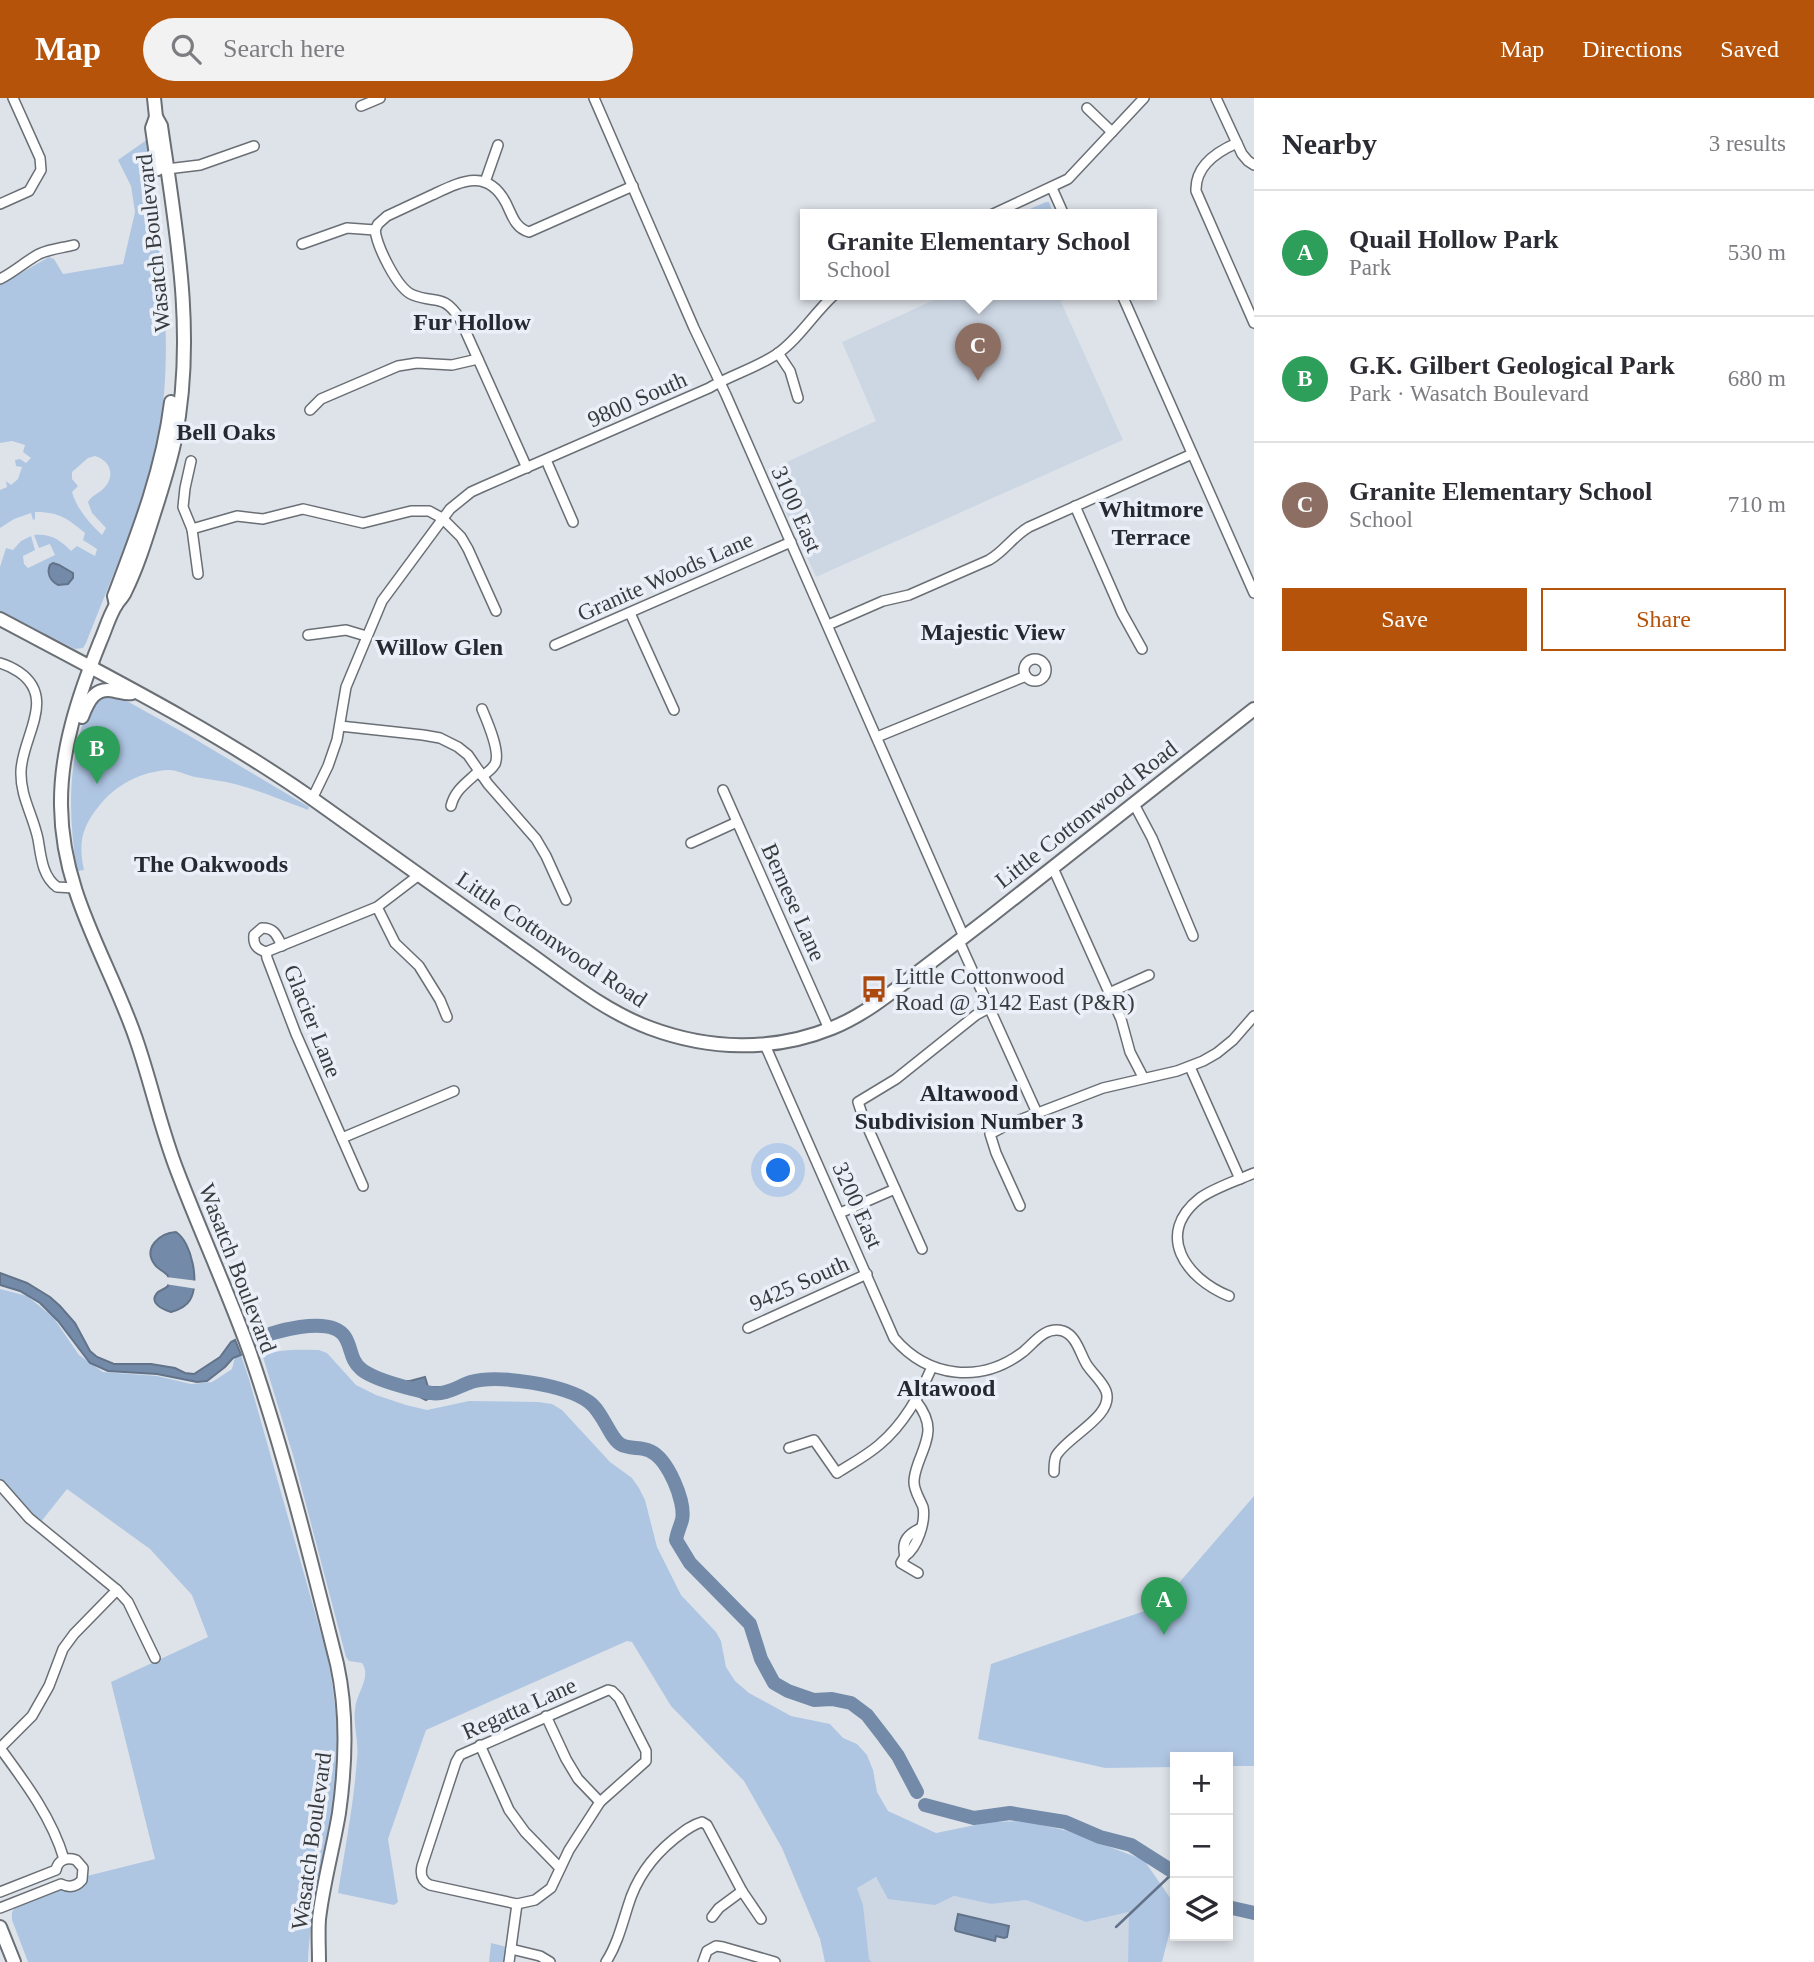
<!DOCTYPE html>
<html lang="en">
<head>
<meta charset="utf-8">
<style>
	body { margin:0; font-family:Georgia,serif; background:#f2f2f3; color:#2b2b33 }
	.controls { position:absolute; right:21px; bottom:21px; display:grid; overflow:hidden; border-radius:0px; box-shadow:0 4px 10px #0003 }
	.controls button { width:63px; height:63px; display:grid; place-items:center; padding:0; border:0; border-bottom:2px solid #e1e1e2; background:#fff; color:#2b2b33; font:35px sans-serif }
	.you { position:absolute; left:779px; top:1073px; width:24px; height:24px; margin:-18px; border:5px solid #fff; border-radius:50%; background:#1a73e8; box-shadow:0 0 0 10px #1a73e833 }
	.badge { display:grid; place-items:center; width:46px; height:46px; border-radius:50%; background:#b45309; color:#fff; font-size:23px; font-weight:700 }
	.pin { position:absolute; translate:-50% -58px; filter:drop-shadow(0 2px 4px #0008) }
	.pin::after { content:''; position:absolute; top:37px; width:24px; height:21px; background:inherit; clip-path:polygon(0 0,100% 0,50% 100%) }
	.popup { position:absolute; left:800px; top:111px; width:357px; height:91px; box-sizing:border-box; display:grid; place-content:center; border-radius:0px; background:#fff; filter:drop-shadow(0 2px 5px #0005); font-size:23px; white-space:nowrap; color:#7c7c81 }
	.popup b { font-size:26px; color:#2b2b33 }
	.popup::after { content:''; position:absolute; left:50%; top:100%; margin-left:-14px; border:14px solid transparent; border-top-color:#fff }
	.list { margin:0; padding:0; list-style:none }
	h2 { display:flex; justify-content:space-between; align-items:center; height:91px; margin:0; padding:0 28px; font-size:30px }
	h2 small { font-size:23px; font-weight:400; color:#7c7c81 }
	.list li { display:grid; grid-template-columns:46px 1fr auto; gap:21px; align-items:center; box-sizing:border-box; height:126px; padding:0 28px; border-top:2px solid #e1e1e2 }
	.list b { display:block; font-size:26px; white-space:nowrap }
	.list p { margin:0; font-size:23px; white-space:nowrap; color:#7c7c81 }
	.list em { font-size:23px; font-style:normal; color:#7c7c81 }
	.actions { display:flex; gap:14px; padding:21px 28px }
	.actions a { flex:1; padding:16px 0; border:2px solid #b45309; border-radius:0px; text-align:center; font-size:24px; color:#b45309 }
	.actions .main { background:#b45309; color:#fff }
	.icon { flex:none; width:38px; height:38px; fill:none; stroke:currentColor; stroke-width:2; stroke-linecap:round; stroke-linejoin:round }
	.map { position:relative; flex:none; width:1254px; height:1864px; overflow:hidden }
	header { display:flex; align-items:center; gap:42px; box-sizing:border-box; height:98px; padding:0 35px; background:#b45309; color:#fff }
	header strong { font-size:33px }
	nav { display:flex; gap:38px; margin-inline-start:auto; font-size:24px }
	.search { width:490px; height:63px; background:#f2f2f3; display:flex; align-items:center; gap:18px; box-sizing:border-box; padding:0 24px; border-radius:38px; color:#7c7c81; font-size:26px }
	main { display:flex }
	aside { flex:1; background:#fff }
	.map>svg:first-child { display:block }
	.built { fill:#cdd7e4 }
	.green { fill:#afc6e3; fill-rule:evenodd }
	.water { fill:#738ba9; stroke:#627389; stroke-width:2 }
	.pier { fill:#dee3ea }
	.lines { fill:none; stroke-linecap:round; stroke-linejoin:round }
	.stream { stroke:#627389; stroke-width:2.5 }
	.river { stroke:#738ba9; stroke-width:14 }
	.minor-casing { stroke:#6a6f75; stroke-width:12 }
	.secondary-casing { stroke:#6a6f75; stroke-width:16 }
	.minor { stroke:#fff; stroke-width:9 }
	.secondary { stroke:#fff; stroke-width:12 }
	.labels { text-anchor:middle; stroke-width:7; stroke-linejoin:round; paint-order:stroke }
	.street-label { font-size:23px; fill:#393c3e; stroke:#ebf0f8 }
	.poi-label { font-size:23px; fill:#393c3e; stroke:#ebf0f8; text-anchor:start }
	.neighbourhood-label { font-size:24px; font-weight:bold; fill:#262a30; stroke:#ebf0f8 }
</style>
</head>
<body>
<header>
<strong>Map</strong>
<div class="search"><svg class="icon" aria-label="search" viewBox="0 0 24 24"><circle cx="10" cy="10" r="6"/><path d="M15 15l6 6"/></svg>Search here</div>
<nav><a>Map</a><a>Directions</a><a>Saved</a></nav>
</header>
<main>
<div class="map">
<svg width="1254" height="1864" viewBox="0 0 1254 1864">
	<rect width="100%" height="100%" fill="#dee3ea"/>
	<!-- built -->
	<g class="built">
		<path d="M 945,197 L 1058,197 L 1123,342 L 816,479 L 767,373 L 876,323 L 842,244 Z"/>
		<path d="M 877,1779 L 935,1806 L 954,1798 L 991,1806 L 1026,1802 L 1086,1824 L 1130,1814 L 1128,1864 L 872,1864 L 869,1861 L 857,1789 Z"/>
	</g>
	<!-- green -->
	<g class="green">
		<path d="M 148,41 C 157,126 171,211 164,296 C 156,383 117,465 86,545 L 83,550 L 75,551 L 0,513 L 0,469 L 6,450 L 13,452 L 21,443 L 31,438 L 35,452 L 23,458 L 24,466 L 28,470 L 55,457 L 50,446 L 39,450 L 34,437 C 50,435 61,442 71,453 L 77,448 L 95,458 L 97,451 L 83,442 L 85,435 C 67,420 59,414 35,414 L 35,421 L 33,422 L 31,415 L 14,421 L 0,430 L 0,392 L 7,389 L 6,383 L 11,387 L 18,381 L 22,369 L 16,368 L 15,362 L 20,361 L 26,365 L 31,360 L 23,354 L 25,347 L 12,343 L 0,345 L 0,187 L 49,159 L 54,161 L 63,176 L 123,166 L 135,114 L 131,88 L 118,62 ZM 95,358 C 109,362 116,376 105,389 C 100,395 92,397 88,404 L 92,415 L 106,430 L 102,437 C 89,425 77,411 72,394 L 78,388 L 72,381 L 72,374 L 88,360 Z"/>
		<path d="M 1046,104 L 1049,104 L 1054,117 L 1016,117 Z"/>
		<path d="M 116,597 L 188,637 L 309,709 L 308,712 C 281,702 254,690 226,684 C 216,682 205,681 195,679 C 186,677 177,672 169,672 C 142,673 115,687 99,708 C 82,729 78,745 84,772 L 77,773 C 69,723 67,671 84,622 C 87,613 94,606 98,598 Z"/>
		<path d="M 0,1191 L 27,1198 L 53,1219 L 79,1257 L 103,1274 L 157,1278 L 191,1286 L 212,1284 L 232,1271 L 236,1255 L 239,1251 L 249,1281 L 327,1557 C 336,1602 341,1648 335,1695 C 328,1752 310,1807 308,1864 L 28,1864 L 12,1822 C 12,1817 11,1815 14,1811 C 18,1806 53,1792 61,1792 C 74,1790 81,1792 87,1778 L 155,1761 L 111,1584 L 208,1539 L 192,1497 L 150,1451 L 67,1391 L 40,1425 C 26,1412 16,1394 0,1383 Z"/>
		<path d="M 319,1252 L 327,1255 L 356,1287 L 376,1297 L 406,1307 L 427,1312 L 469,1303 L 538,1304 L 552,1306 L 562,1312 L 610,1364 L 632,1380 L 639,1390 L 645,1402 L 657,1449 L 681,1497 L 716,1534 L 721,1543 L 726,1569 L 735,1583 L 749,1595 L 791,1618 L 830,1626 L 843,1640 L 857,1646 L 867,1657 L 873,1672 L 877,1694 L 888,1713 L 936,1735 L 990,1724 L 1024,1723 L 1068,1733 L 1144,1762 L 1175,1807 L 1175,1813 L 1162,1864 L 1128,1864 L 1129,1814 L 1086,1824 L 1026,1802 L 991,1806 L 954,1798 L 935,1807 L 888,1801 L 876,1779 L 857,1790 L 863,1807 L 869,1861 L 872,1864 L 825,1864 L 820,1841 L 782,1750 L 744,1683 L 671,1608 L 632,1544 L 627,1543 L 426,1632 L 388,1741 L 398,1804 L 394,1807 L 338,1795 C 345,1750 354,1705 357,1660 C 359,1644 353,1627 355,1611 C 356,1596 372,1579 362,1565 L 349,1563 L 346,1559 L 293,1357 L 263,1259 C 274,1250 305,1252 319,1252 Z"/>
		<path d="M 1254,1398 L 1254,1668 L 1228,1668 L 1228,1659 L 1175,1659 L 1175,1669 L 1105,1670 L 978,1641 L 991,1566 L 1159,1508 Z"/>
		<path d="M 491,1845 L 507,1849 L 505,1864 L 489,1864 Z"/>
	</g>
	<!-- water -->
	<g class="water">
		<path d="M 53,465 L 59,467 L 73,475 L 73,480 L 68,486 L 58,487 C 51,483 46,476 50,467 Z"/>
		<path d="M 176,1134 C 192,1144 200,1186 190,1202 C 186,1209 178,1212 171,1214 C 164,1212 147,1205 158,1194 C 161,1192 165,1191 168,1188 L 168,1178 C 165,1174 158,1171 155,1167 C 142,1150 160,1135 176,1134 Z"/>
		<path d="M 0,1175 L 27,1185 L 50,1199 L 60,1208 L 75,1225 L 90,1253 L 97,1259 L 114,1266 L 151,1266 L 175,1270 L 185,1275 L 194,1276 L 220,1259 L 231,1244 L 235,1242 L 241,1257 L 233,1260 L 225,1269 L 207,1283 L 197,1284 L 157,1276 L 108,1273 L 90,1265 L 58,1223 L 40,1205 L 20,1193 L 0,1187 Z"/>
		<path d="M 425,1279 L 428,1289 L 441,1289 L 442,1293 L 426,1302 L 388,1283 L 410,1283 Z"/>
		<path d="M 958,1816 L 1009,1828 L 1007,1839 L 1004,1840 L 996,1838 L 995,1843 L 956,1833 L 955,1831 Z"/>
	</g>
	<!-- pier -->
	<path class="pier" d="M 166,1179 L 198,1183 L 197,1191 L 165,1186 Z"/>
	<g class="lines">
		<!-- stream -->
		<path class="stream" d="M 1116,1829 L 1174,1774"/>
		<!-- river -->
		<g class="river">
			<path d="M 251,1243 C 270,1234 331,1216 345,1239 C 352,1250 350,1262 361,1271 C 374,1282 414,1292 431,1295 C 444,1298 459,1288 471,1284 C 498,1276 566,1287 589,1304 C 603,1314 610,1340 620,1346 C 629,1352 641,1348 650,1353 C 668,1361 686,1404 682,1422 C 680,1429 677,1435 676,1442 L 690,1465 L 750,1526 L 761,1561 L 774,1585 L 788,1593 L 814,1602 L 832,1601 L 851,1605 L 867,1617 L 884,1639 L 898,1658 L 917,1694"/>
			<path d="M 925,1707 L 974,1720 L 1010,1715 L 1065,1724 L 1100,1739 L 1131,1747 L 1175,1775"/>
			<path d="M 1228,1809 L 1254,1815"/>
		</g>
		<defs>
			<g id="minor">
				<path d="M 594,0 L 694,230 L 726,297 L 964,839"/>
				<path d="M 1216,0 L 1242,56 L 1248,63 L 1254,67"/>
				<path d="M 361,8 L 380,0"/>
				<path d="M 1087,10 L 1112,34"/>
				<path d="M 1237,45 C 1216,54 1195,68 1196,93 L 1254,225"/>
				<path d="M 167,71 L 200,67 L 254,48"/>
				<path d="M 485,84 L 498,47"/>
				<path d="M 1052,90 L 1064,117"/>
				<path d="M 0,106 L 29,93 L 41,72 L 40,60 L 13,0"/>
				<path d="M 991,117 L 1068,81 L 1144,0"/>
				<path d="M 375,132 L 378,126 L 387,118 C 402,111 417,104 432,97 C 460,84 487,69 506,105 C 512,117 515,130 529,134 L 633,88"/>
				<path d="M 375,132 C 377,148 397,191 413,197 C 436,206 443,195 460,221 L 527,370"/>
				<path d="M 302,146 L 347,130 L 375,132"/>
				<path d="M 0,181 C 14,174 26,163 39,156 C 50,151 62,150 74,147"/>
				<path d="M 1122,197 L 1254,495"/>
				<path d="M 778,255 L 790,273 L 798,300"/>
				<path d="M 310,312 L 321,301 L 398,268 L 417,265 L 452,267 L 478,261"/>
				<path d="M 546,362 L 573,424"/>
				<path d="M 191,363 L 185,390 L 183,409 L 192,431 L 237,418 L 263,421 L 303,411 L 363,425 L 411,413 L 429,413 L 442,420 L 461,439 L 468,451 L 496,513"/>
				<path d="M 1075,408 L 1122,515 L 1142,551"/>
				<path d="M 192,431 L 198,476"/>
				<path d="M 630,515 L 674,612"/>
				<path d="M 828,527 L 883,503 L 909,497 L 989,462 C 1005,453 1013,438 1029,429 L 1192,356"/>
				<path d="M 308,537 L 346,532 L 366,538"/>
				<path d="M 555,547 L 791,444"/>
				<circle cx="1035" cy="572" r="11"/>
				<path d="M 0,565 C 7,567 13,570 19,574 C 57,600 22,639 21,673 C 20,698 33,717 38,741 C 41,758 42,778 57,789 L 74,790"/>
				<path d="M 482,611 C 487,623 501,654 495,666 C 492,671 487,675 482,678"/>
				<path d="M 340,628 L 423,637 L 440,640 L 458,649 L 468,657 L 488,686 L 536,741 L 546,758 L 566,802"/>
				<path d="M 877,639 L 1026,578"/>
				<path d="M 723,692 L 829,931"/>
				<path d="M 312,701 L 328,668 L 337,642 L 346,589 L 382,503 L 450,411 L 471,394 L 482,389 L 709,290 C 731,277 756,270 777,256 C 799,241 814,215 834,197"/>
				<path d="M 1134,706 L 1152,740 L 1193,838"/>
				<path d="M 451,708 C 455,691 468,684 479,673"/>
				<path d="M 691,745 L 737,724"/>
				<path d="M 1053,770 L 1121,921 L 1130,954 L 1143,979"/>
				<path d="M 377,809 L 395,845 L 419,868 L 440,902 L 447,919"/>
				<path d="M 959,843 L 1037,1015"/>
				<path d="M 266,854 L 267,860 L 296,936 L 363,1088"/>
				<path d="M 266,854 L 377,809 L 419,777"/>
				<path d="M 266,854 C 257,851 253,847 254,837 L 262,830 C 275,830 277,838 282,848"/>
				<path d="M 1109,895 L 1149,877"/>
				<path d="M 765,947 L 894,1240 C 928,1280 981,1286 1023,1254 C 1035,1244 1045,1228 1063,1233 C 1077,1238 1080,1256 1087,1267 C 1093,1276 1102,1283 1106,1293 C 1115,1318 1066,1339 1056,1358 C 1054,1363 1054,1368 1054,1374"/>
				<path d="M 1190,969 L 1240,1081"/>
				<path d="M 342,1040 L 454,993"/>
				<path d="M 1020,1108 L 996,1055 L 990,1036 L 1009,1026 L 1103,990 L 1177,973 L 1203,963 L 1217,955 L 1233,942 L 1254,918"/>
				<path d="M 840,1115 L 895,1091"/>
				<path d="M 922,1151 L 863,1019 L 858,1004 L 896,981 L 976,917 L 989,910"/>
				<path d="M 1229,1198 C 1186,1181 1154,1136 1200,1100 C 1216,1089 1236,1083 1254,1075"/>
				<path d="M 748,1230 L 867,1176"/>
				<path d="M 789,1350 L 814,1342 L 837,1375 C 851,1366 866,1358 879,1347 C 904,1326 919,1298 932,1269"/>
				<path d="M 0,1387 L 29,1420 L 117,1492 L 128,1504 L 155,1560"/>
				<path d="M 905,1458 C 917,1450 926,1424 923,1409 C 920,1401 914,1393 914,1384 C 914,1376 917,1369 919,1363 C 929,1338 934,1326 916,1303"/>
				<path d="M 918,1475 L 901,1465 L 905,1458 C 901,1443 908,1436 921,1430"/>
				<path d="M 608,1592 L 612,1593 L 619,1600 L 646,1653 L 646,1663 L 600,1704 L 569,1752 L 551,1790 L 535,1802 L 517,1806 L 430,1787 C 422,1783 420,1777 422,1768 L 456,1664 L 460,1657 Z"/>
				<path d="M 546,1618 L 566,1661 L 578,1681 L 600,1704"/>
				<path d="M 480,1647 L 509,1712 L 525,1734 L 560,1770"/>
				<path d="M 64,1761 C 52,1720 25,1684 0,1650 L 32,1618 L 49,1588 L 63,1551 L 74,1536 L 117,1492"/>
				<path d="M 0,1794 L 56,1772 C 58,1762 66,1759 76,1762 L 83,1770 L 82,1782 C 76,1789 69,1790 61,1786 L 0,1810"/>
				<path d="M 712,1819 L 719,1810 L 742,1793"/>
				<path d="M 511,1851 L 540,1858 L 550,1864"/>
				<path d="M 509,1864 L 517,1806"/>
				<path d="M 606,1864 C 617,1847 622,1827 628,1808 C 636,1781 653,1758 674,1741 C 683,1734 691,1727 702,1724 L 707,1727 L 742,1793 L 761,1821"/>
				<path d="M 703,1864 L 707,1853 L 716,1848 L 723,1849 L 775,1864"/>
			</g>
			<g id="secondary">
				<path d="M 154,0 L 156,19 L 161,28 C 176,131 196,238 175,341 C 171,362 164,383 158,403 C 148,434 139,466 125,494 C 123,499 118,503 116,507 C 109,518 105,533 100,544 C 79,596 60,652 61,708 C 62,798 110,863 137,944 C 152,988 161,1032 178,1075 C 201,1135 228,1194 250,1255 C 285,1357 311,1462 337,1566 C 348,1616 346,1665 339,1715 C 333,1751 323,1786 319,1821 C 318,1835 319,1850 319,1864"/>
				<path d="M 156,19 L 152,30 L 158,71"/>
				<path d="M 116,507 L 114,498 C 138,435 163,371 171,304"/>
				<path d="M 0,521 C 107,578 218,634 317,704 C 386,753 454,802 523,851 C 563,879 604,913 650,930 C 709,952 773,954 832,930 C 862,918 887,898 913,878 C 939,858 964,839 990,819 C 1078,749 1166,680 1254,611"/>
				<path d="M 82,619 C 88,603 95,588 115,593 C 122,594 125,596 132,595"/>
				<path d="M 0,1829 L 14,1864"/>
			</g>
		</defs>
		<!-- minor casing -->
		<use href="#minor" class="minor-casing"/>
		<!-- secondary casing -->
		<use href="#secondary" class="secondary-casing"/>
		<!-- minor -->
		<use href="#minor" class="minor"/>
		<!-- secondary -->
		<use href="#secondary" class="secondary"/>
	</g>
	<!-- icons -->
	<defs>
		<symbol id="bus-bare" viewBox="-9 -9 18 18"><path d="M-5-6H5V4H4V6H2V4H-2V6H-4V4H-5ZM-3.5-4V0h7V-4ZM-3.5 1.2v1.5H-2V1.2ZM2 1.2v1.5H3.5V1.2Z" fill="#ac490f" stroke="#ebf0f8" stroke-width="2.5" paint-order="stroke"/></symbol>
	</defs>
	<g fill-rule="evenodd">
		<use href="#bus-bare" x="855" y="872" width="38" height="38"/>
	</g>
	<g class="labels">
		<!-- street labels -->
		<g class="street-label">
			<text transform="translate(153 145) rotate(-96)" y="8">Wasatch Boulevard</text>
			<text transform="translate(637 301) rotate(-24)" y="8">9800 South</text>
			<text transform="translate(797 411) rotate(66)" y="8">3100 East</text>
			<text transform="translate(665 478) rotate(-24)" y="8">Granite Woods Lane</text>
			<text transform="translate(1086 716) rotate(-38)" y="8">Little Cottonwood Road</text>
			<text transform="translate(794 804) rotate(66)" y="8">Bernese Lane</text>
			<text transform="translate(552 841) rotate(34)" y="8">Little Cottonwood Road</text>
			<text transform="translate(313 923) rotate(68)" y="8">Glacier Lane</text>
			<text transform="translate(858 1107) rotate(66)" y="8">3200 East</text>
			<text transform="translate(238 1170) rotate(69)" y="8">Wasatch Boulevard</text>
			<text transform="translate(799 1185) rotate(-24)" y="8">9425 South</text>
			<text transform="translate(519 1610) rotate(-24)" y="8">Regatta Lane</text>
			<text transform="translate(311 1743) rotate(-82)" y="8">Wasatch Boulevard</text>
		</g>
		<!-- poi labels -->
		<g class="poi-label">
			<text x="895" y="886">Little Cottonwood<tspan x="895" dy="26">Road @ 3142 East (P&amp;R)</tspan></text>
		</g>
		<!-- neighbourhood labels -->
		<g class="neighbourhood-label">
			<text x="472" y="232">Fur Hollow</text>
			<text x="226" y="342">Bell Oaks</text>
			<text x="1151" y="419">Whitmore<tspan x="1151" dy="28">Terrace</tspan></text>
			<text x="993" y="542">Majestic View</text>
			<text x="439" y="557">Willow Glen</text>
			<text x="211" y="774">The Oakwoods</text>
			<text x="969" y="1003">Altawood<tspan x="969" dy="28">Subdivision Number 3</tspan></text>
			<text x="946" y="1298">Altawood</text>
		</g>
	</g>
</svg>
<div class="controls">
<button>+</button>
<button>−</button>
<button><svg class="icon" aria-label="layers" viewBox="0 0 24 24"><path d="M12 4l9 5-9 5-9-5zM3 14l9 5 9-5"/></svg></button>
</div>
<div class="you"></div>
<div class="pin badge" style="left:1164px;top:1537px;background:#2e9e5b">A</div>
<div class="pin badge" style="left:97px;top:686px;background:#2e9e5b">B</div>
<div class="pin badge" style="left:978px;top:283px;background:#8d6e63">C</div>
<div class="popup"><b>Granite Elementary School</b>School</div>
</div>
<aside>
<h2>Nearby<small>3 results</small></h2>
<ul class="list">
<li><span class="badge" style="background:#2e9e5b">A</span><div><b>Quail Hollow Park</b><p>Park</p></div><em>530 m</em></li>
<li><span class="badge" style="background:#2e9e5b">B</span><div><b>G.K. Gilbert Geological Park</b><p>Park · Wasatch Boulevard</p></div><em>680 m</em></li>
<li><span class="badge" style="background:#8d6e63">C</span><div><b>Granite Elementary School</b><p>School</p></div><em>710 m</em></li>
</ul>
<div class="actions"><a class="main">Save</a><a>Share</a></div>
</aside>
</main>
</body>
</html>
